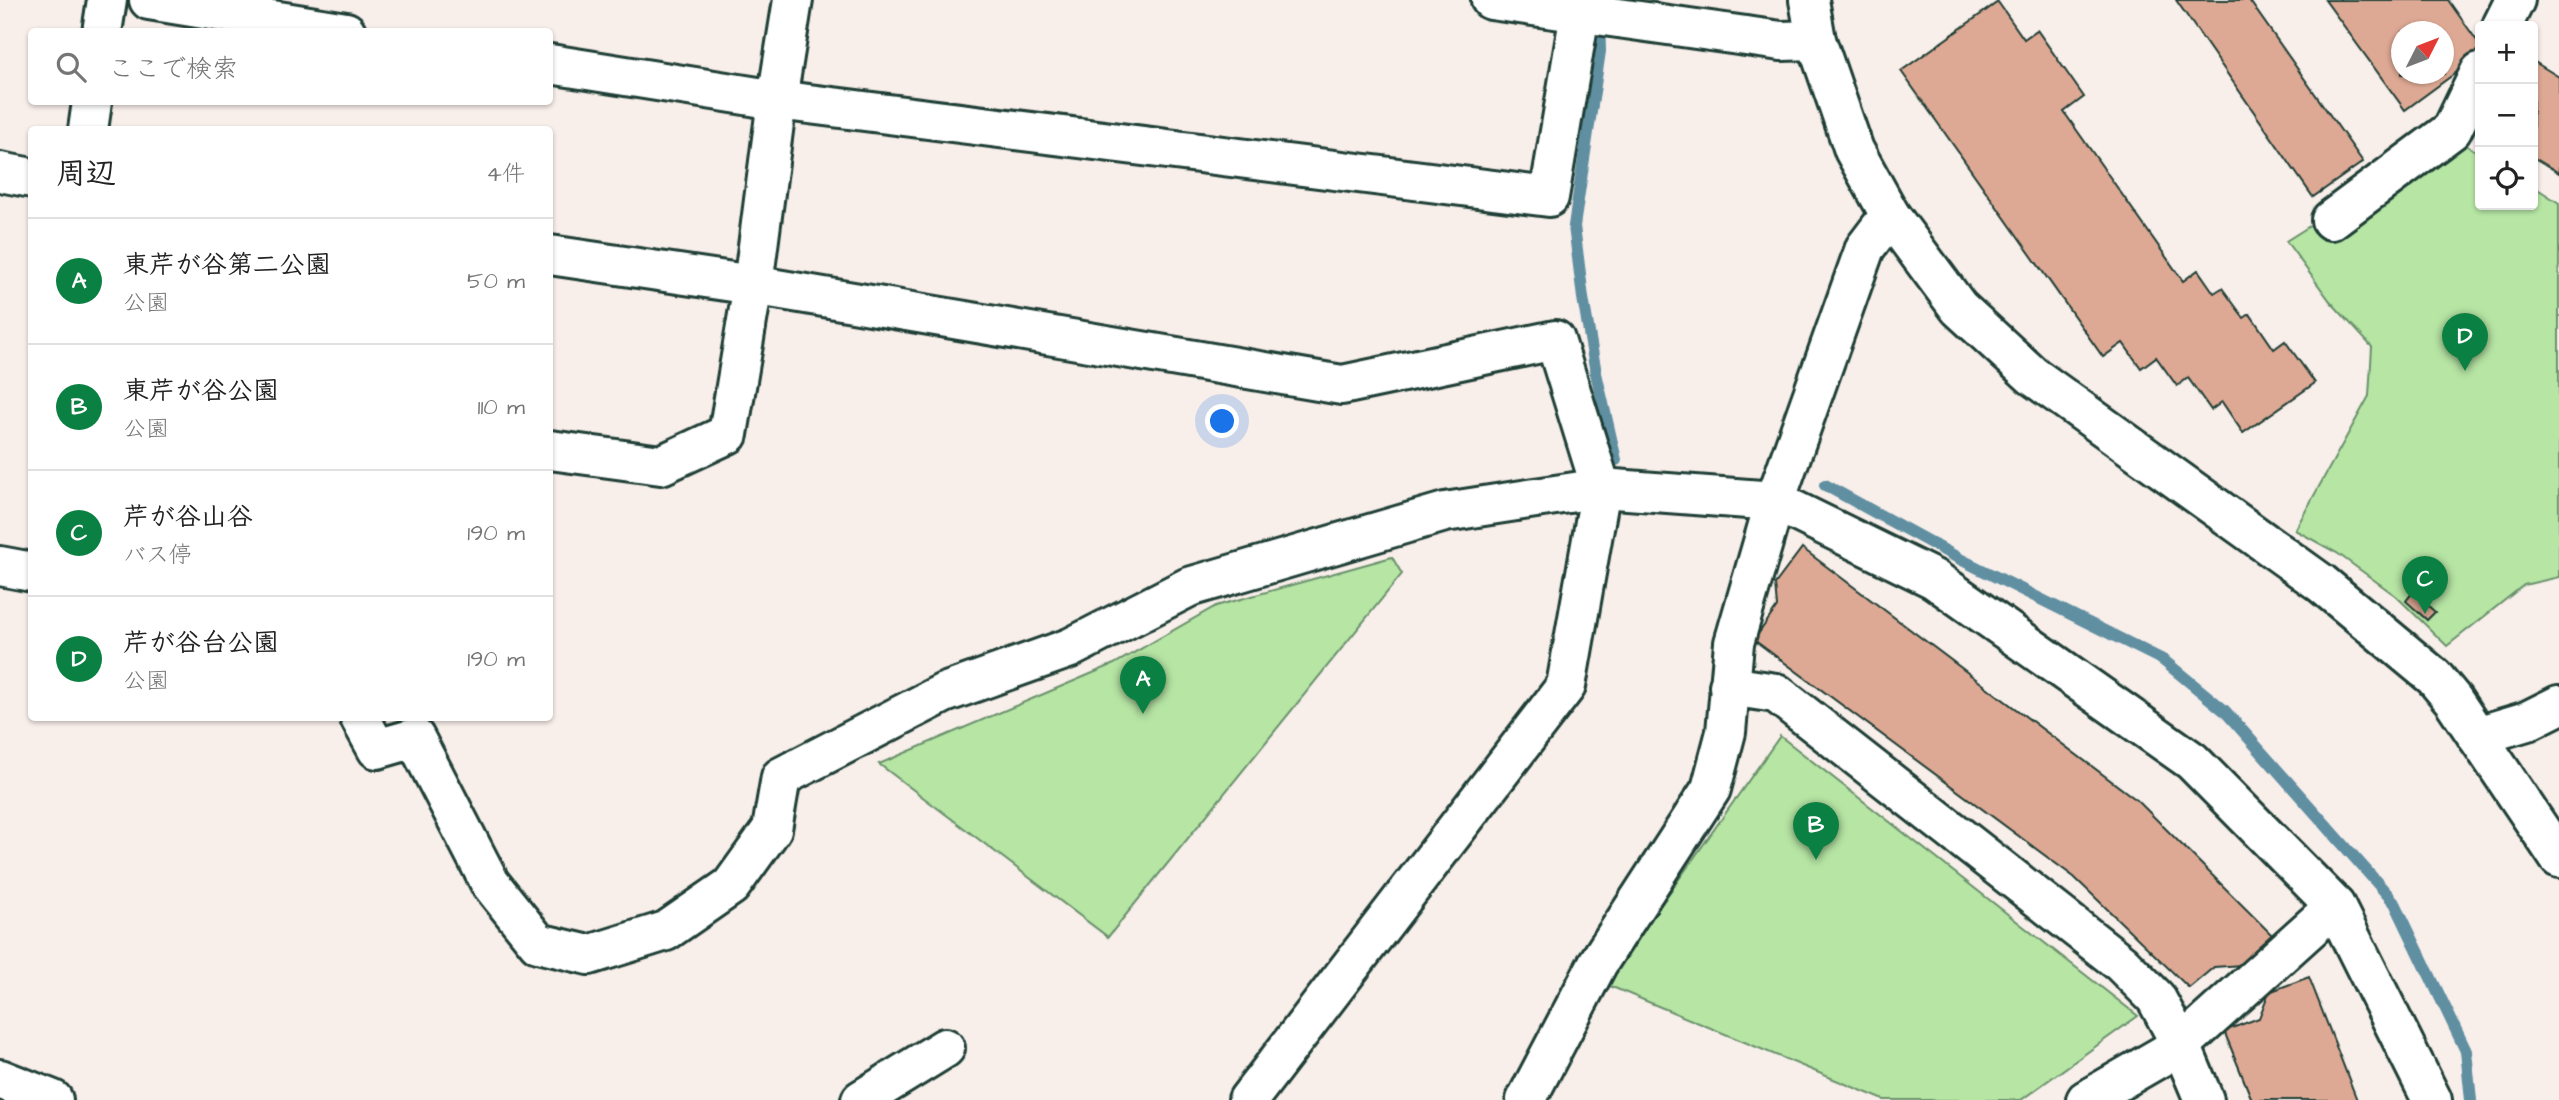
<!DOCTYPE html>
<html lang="ja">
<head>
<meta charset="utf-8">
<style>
	body { margin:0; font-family:"Architects Daughter","Klee One",sans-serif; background:#f6f6f6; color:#222 }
	.controls { position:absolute; right:21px; top:21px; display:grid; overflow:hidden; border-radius:7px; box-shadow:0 2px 5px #0004 }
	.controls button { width:63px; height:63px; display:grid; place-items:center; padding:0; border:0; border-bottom:2px solid #e0e0e0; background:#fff; color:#222; font:35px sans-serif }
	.compass { position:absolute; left:2391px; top:21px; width:63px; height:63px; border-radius:50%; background:#fff; box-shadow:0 2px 5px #0004; rotate:48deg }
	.you { position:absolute; left:1223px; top:422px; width:24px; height:24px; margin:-18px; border:5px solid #fff; border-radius:50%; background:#1a73e8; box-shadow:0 0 0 10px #1a73e833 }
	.badge { display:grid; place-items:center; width:46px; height:46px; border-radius:50%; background:#0b8043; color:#fff; font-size:23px; font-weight:700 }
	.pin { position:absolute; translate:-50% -58px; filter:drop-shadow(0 2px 4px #0008) }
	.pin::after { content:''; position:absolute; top:37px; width:24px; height:21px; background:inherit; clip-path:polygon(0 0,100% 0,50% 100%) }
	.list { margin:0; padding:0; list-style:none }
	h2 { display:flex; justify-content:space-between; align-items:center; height:91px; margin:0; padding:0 28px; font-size:30px }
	h2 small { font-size:23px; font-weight:400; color:#767676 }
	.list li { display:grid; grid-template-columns:46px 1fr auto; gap:21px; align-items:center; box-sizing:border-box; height:126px; padding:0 28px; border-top:2px solid #e0e0e0 }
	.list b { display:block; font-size:26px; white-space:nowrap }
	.list p { margin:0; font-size:23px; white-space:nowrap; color:#767676 }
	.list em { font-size:23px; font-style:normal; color:#767676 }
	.icon { flex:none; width:38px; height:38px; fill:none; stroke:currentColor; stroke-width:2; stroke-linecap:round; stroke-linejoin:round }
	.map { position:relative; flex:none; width:2559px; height:1100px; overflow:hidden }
	.search { position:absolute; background:#fff; box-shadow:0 2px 5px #0004; left:28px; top:28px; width:525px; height:77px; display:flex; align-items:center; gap:18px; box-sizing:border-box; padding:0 24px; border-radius:7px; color:#767676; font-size:26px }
	.panel { position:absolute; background:#fff; box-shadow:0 2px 5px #0004; left:28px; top:126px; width:525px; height:595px; border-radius:7px }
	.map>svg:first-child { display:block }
	.green { fill:#b6e5a4; stroke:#6a916c; stroke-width:2 }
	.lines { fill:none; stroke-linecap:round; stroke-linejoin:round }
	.stream { stroke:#5e8fa1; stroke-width:12 }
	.building { fill:#dea994; stroke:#1f3d34; stroke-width:2; fill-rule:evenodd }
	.minor-casing { stroke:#1f3d34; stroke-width:44 }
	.minor { stroke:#fff; stroke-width:38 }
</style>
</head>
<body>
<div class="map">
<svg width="2559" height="1100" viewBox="0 0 2559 1100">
	<rect width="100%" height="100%" fill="#f8eeea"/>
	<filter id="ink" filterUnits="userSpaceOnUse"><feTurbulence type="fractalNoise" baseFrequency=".0143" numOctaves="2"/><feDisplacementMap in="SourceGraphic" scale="14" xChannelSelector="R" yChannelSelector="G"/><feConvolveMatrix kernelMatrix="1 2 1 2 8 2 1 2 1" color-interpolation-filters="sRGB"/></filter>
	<g filter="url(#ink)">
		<!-- green -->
		<g class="green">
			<path d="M 2452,136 L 2480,154 L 2480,205 L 2533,205 L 2533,186 L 2559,203 L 2559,577 L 2524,585 L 2447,646 L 2396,596 L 2337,553 L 2295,530 L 2369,396 L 2372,347 L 2330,301 L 2286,241 Z"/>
			<path d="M 1392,557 L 1402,574 L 1108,937 L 879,764 L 1114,664 L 1216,606 Z"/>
			<path d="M 1780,736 L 2138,1016 L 2021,1100 L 1884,1100 L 1605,984 Z"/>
		</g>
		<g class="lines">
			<!-- stream -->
			<g class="stream">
				<path d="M 1599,18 L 1600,51 L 1574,226 L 1583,298 L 1596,373 L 1616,460"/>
				<path d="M 1825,485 L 1960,559 L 2163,660 L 2225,711 L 2395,903 L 2466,1051 L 2471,1100"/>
			</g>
		</g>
		<!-- building -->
		<g class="building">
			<path d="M 2176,0 L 2249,0 L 2363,162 L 2313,197 Z"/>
			<path d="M 2325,0 L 2448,0 L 2480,45 L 2480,55 L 2405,110 ZM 2402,32 L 2444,32 L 2444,74 L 2402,74 Z"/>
			<path d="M 1998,2 L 2024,39 L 2037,30 L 2084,97 L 2064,112 L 2183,281 L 2198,270 L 2214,293 L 2222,288 L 2244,318 L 2250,314 L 2274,349 L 2285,341 L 2315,383 L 2243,433 L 2222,402 L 2211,410 L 2188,378 L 2177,386 L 2156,357 L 2141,368 L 2123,343 L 2103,357 L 1901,71 Z"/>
			<path d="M 2533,61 L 2559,77 L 2559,173 L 2533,157 Z"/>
			<path d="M 1802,548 L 2138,801 L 2272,935 L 2242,965 L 2214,967 L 2189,988 L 2074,877 L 1754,640 L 1777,607 L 1775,584 Z"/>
			<path d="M 2413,592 L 2435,612 L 2427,620 L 2406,601 Z"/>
			<path d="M 2309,977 L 2357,1100 L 2252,1100 L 2224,1031 L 2259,1018 L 2269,992 Z"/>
		</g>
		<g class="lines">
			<defs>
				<g id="minor">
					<path d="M 149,0 L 346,32"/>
					<path d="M 1491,0 L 1781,41 L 1816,40"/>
					<path d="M 1809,0 L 1816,40 L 1854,150 L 1890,215 L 1959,308 L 2033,376 L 2321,583 L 2434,677 L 2453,700 L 2559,858"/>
					<path d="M 2502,26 L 2515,0"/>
					<path d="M 102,32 L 107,0"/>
					<path d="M 550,64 L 777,100 L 1549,197 L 1580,13 L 1577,0"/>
					<path d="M 88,130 L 92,102"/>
					<path d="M 0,172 L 32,178"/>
					<path d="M 2331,220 L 2452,130 L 2480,72"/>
					<path d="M 550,255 L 753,285 L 1342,385 L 1555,340 L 1601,488 L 1566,686 L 1248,1100"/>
					<path d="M 550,450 L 661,465 L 728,434 L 753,285 L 777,100 L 793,0"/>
					<path d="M 0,566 L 32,572"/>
					<path d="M 1729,686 L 1776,693 L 2121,963 L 2156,998 L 2181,1045 L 2204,1100"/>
					<path d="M 360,718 L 377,749 L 415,738 L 490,883 L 538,943 L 589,955 L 666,931 L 731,886 L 772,829 L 781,777 L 944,693 L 1070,648 L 1189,587 L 1445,512 L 1601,488 L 1775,501 L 1934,579 L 2192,761 L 2335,906 L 2432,1100"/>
					<path d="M 2477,736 L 2527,721 L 2559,705"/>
					<path d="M 0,1079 L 53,1100"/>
					<path d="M 861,1100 L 945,1048"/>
					<path d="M 1526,1100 L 1598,963 L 1711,789 L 1726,732 L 1734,643 L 1775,501 L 1865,248 L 1890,215"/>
					<path d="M 2086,1100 L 2181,1045 L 2335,906"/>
				</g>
			</defs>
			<!-- minor casing -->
			<use href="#minor" class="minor-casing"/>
			<!-- minor -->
			<use href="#minor" class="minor"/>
		</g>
	</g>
</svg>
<div class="controls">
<button>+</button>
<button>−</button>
<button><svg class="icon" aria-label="locate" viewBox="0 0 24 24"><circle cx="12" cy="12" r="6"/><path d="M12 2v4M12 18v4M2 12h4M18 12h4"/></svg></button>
</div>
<svg class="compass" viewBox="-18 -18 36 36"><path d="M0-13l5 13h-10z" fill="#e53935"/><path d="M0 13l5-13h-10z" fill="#767676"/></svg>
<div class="you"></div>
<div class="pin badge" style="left:1143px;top:714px">A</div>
<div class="pin badge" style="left:1816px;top:860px">B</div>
<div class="pin badge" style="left:2425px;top:614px">C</div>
<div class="pin badge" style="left:2465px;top:371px">D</div>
<div class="search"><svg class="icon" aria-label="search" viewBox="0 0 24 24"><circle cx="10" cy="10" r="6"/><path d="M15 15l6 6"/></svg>ここで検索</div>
<section class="panel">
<h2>周辺<small>4件</small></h2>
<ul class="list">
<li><span class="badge">A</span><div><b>東芹が谷第二公園</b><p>公園</p></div><em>50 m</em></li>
<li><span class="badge">B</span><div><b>東芹が谷公園</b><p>公園</p></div><em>110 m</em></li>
<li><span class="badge">C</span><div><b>芹が谷山谷</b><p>バス停</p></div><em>190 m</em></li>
<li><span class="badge">D</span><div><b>芹が谷台公園</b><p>公園</p></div><em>190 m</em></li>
</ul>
</section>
</div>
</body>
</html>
